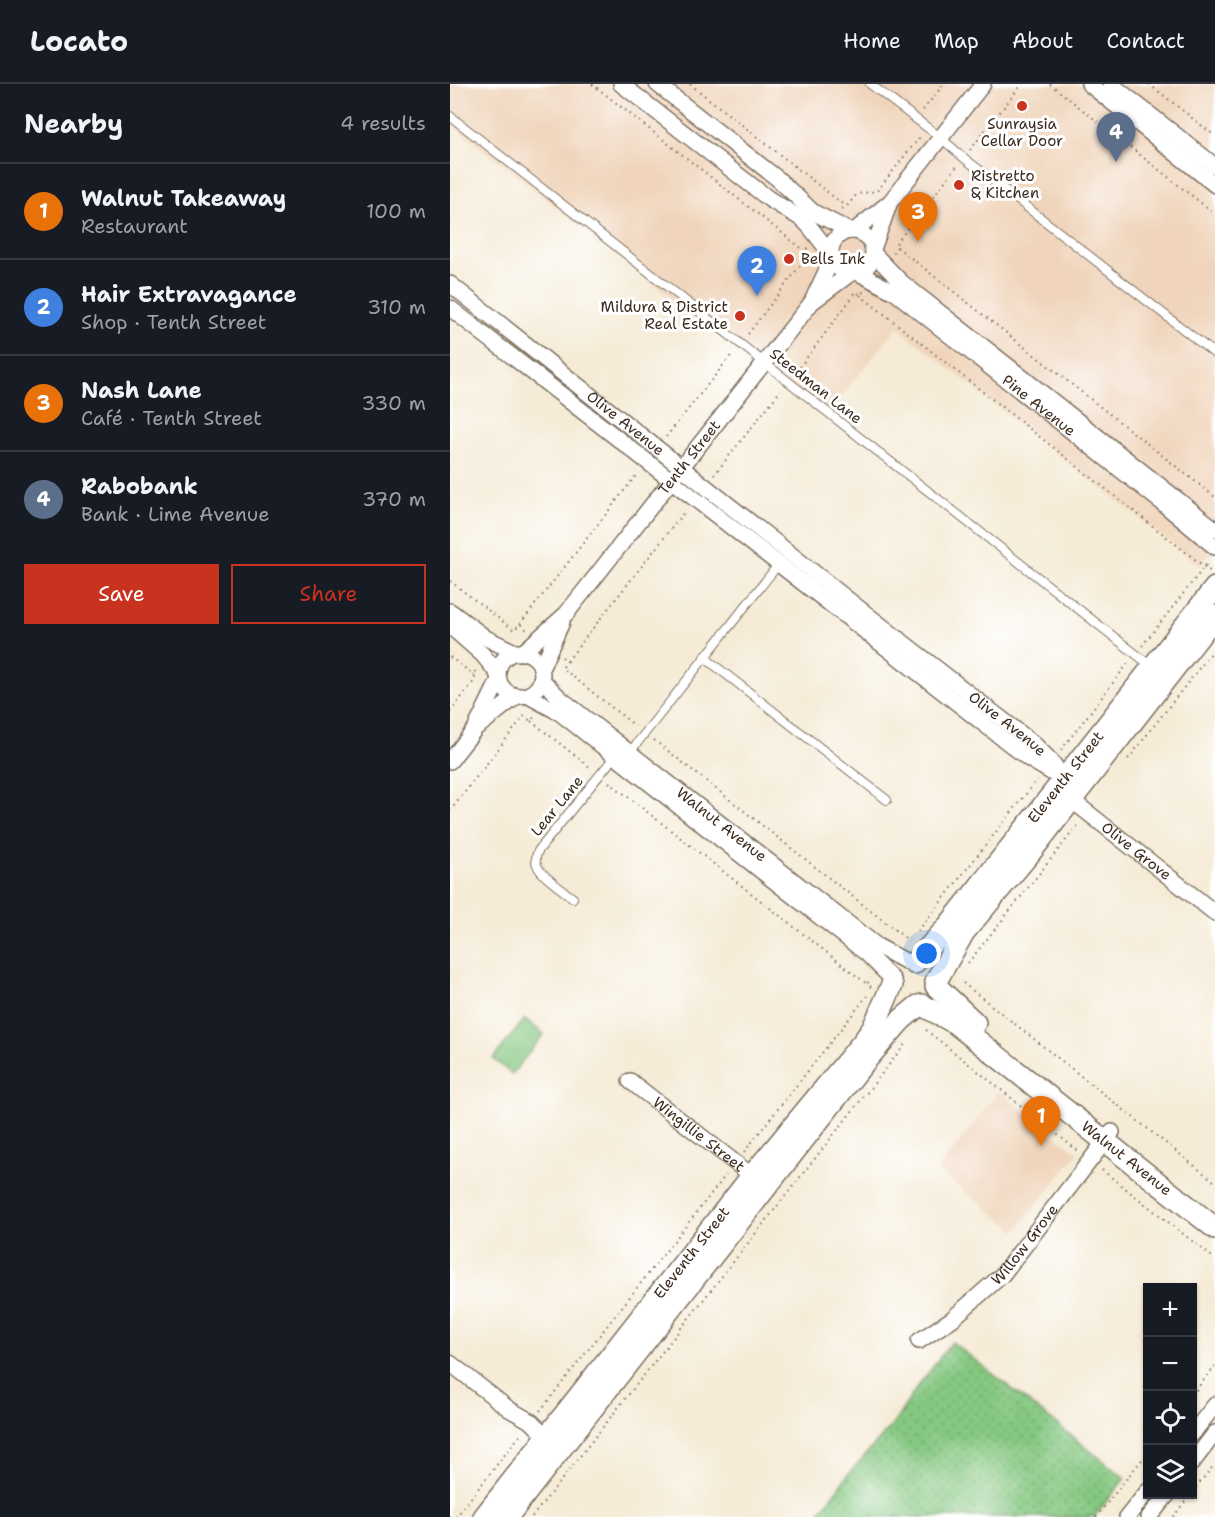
<!DOCTYPE html>
<html lang="en">
<head>
<meta charset="utf-8">
<style>
	body { margin:0; font-family:"Shantell Sans",sans-serif; background:#242831; color:#f1f3f6 }
	.controls { position:absolute; right:18px; bottom:18px; display:grid; overflow:hidden; border-radius:0px; box-shadow:0 2px 4px #0004 }
	.controls button { width:54px; height:54px; display:grid; place-items:center; padding:0; border:0; border-bottom:2px solid #363941; background:#171b24; color:#f1f3f6; font:30px sans-serif }
	.you { position:absolute; left:477px; top:870px; width:21px; height:21px; margin:-15px; border:4px solid #fff; border-radius:50%; background:#1a73e8; box-shadow:0 0 0 9px #1a73e833 }
	.badge { display:grid; place-items:center; width:39px; height:39px; border-radius:50%; background:#c8321e; color:#fff; font-size:20px; font-weight:700 }
	.pin { position:absolute; translate:-50% -50px; filter:drop-shadow(0 2px 3px #0008) }
	.pin::after { content:''; position:absolute; top:32px; width:21px; height:18px; background:inherit; clip-path:polygon(0 0,100% 0,50% 100%) }
	.list { margin:0; padding:0; list-style:none }
	h2 { display:flex; justify-content:space-between; align-items:center; height:78px; margin:0; padding:0 24px; font-size:26px }
	h2 small { font-size:20px; font-weight:400; color:#9ea1a6 }
	.list li { display:grid; grid-template-columns:39px 1fr auto; gap:18px; align-items:center; box-sizing:border-box; height:96px; padding:0 24px; border-top:2px solid #363941 }
	.list b { display:block; font-size:22px; white-space:nowrap }
	.list p { margin:0; font-size:20px; white-space:nowrap; color:#9ea1a6 }
	.list em { font-size:20px; font-style:normal; color:#9ea1a6 }
	.actions { display:flex; gap:12px; padding:18px 24px }
	.actions a { flex:1; padding:14px 0; border:2px solid #c8321e; border-radius:0px; text-align:center; font-size:21px; color:#c8321e }
	.actions .main { background:#c8321e; color:#fff }
	.icon { flex:none; width:33px; height:33px; fill:none; stroke:currentColor; stroke-width:2; stroke-linecap:round; stroke-linejoin:round }
	.map { position:relative; flex:none; width:765px; height:1433px; overflow:hidden }
	header { display:flex; align-items:center; gap:36px; box-sizing:border-box; height:84px; padding:0 30px; background:#171b24; border-bottom:2px solid #363941 }
	header strong { font-size:28px }
	nav { display:flex; gap:33px; margin-inline-start:auto; font-size:21px }
	main { display:flex }
	aside { flex:1; background:#171b24 }
	.map>svg:first-child { display:block }
	.built { fill:#f0d5bc }
	.grass { fill:url(#grass-dots); stroke:#607950; stroke-width:1.5 }
	.pitch { fill:#85c881; stroke:#607950; stroke-width:1.5 }
	.lines { fill:none; stroke-linecap:round; stroke-linejoin:round }
	.lane-casing { stroke:#7c6e5e; stroke-width:10 }
	.street-casing { stroke:#7c6e5e; stroke-width:18 }
	.secondary-casing { stroke:#7c6e5e; stroke-width:24 }
	.path { stroke:#7c6e5e; stroke-width:2; stroke-dasharray:1.5 4.5; stroke-linecap:butt }
	.lane { stroke:#fff; stroke-width:8 }
	.street { stroke:#fff; stroke-width:15 }
	.secondary { stroke:#fff; stroke-width:21 }
	.poi-dot { fill:#c8321e; stroke:#fff; stroke-width:2 }
	.labels { text-anchor:middle; stroke-width:6; stroke-linejoin:round; paint-order:stroke }
	.poi-label { font-size:15px; fill:#3b2a1e; stroke:#fff; text-anchor:start }
	.street-label { font-size:15px; fill:#3b2a1e; stroke:#fff }
</style>
</head>
<body>
<header>
<strong>Locato</strong>
<nav><a>Home</a><a>Map</a><a>About</a><a>Contact</a></nav>
</header>
<main>
<aside>
<h2>Nearby<small>4 results</small></h2>
<ul class="list">
<li><span class="badge" style="background:#e8710a">1</span><div><b>Walnut Takeaway</b><p>Restaurant</p></div><em>100 m</em></li>
<li><span class="badge" style="background:#3f7fe0">2</span><div><b>Hair Extravagance</b><p>Shop · Tenth Street</p></div><em>310 m</em></li>
<li><span class="badge" style="background:#e8710a">3</span><div><b>Nash Lane</b><p>Café · Tenth Street</p></div><em>330 m</em></li>
<li><span class="badge" style="background:#5c6f8a">4</span><div><b>Rabobank</b><p>Bank · Lime Avenue</p></div><em>370 m</em></li>
</ul>
<div class="actions"><a class="main">Save</a><a>Share</a></div>
</aside>
<div class="map">
<svg width="765" height="1433" viewBox="0 0 765 1433">
	<defs>
		<pattern id="grass-dots" width="8" height="8" patternUnits="userSpaceOnUse" patternTransform="scale(1.5)"><rect width="8" height="8" fill="#85c881"/><path d="M2 2h.1M6 6h.1" fill="none" stroke="#6ea369" stroke-width="1.8" stroke-linecap="round"/></pattern>
	</defs>
	<rect width="100%" height="100%" fill="#fff"/>
	<filter id="ink" filterUnits="userSpaceOnUse"><feTurbulence type="fractalNoise" baseFrequency=".0167" numOctaves="2"/><feDisplacementMap in="SourceGraphic" scale="12" xChannelSelector="R" yChannelSelector="G"/><feConvolveMatrix kernelMatrix="1 2 1 2 8 2 1 2 1" color-interpolation-filters="sRGB"/></filter>
	<filter id="wash" filterUnits="userSpaceOnUse"><feTurbulence type="fractalNoise" baseFrequency=".008" numOctaves="4" result="noise"/><feDisplacementMap in="SourceGraphic" scale="24" xChannelSelector="R" yChannelSelector="G"/><feGaussianBlur stdDeviation="1.35" result="paint"/><feColorMatrix in="noise" values="0 0 0 0 0 0 0 0 0 0 0 0 0 0 0 0 0 1.4 0 .05"/><feComposite in="paint" operator="in"/></filter>
	<g filter="url(#wash)">
		<rect width="100%" height="100%" fill="#f5ebd6"/>
		<!-- built -->
		<g class="built">
			<path d="M 0,0 L 765,0 L 765,463 L 750,482 L 447,243 L 374,334 L 0,39 Z"/>
			<path d="M 549,1007 L 628,1069 L 566,1147 L 487,1086 Z"/>
		</g>
		<!-- grass -->
		<path class="grass" d="M 502,1258 L 675,1394 L 644,1433 L 372,1433 L 368,1430 L 401,1387 L 444,1339 L 468,1302 Z"/>
		<!-- pitch -->
		<path class="pitch" d="M 75,935 L 94,950 L 62,990 L 43,975 Z"/>
	</g>
	<g filter="url(#ink)">
		<g class="lines">
			<defs>
				<g id="lane">
					<path d="M 420,0 L 491,54 L 514,74 L 765,270"/>
					<path d="M 0,32 L 701,582"/>
					<path d="M 254,573 L 437,716"/>
					<path d="M 180,668 L 328,481"/>
					<path d="M 123,814 C 114,807 90,791 87,781 C 85,776 86,771 88,767 L 165,672"/>
				</g>
				<g id="street">
					<path d="M 171,0 L 319,115 L 352,135 L 359,142 L 381,170"/>
					<path d="M 207,0 L 328,95 L 363,128 L 400,147"/>
					<path d="M 639,0 L 765,101"/>
					<path d="M 661,0 L 765,82"/>
					<path d="M 404,147 L 440,118 L 533,0"/>
					<circle cx="402" cy="168" r="21"/>
					<path d="M 423,165 L 440,118"/>
					<path d="M 423,169 L 451,198 L 765,445"/>
					<path id="s1" d="M 407,188 L 446,209 L 710,417 L 765,463"/>
					<path id="s2" d="M 0,200 L 406,522 L 584,660 L 602,678 L 614,696"/>
					<path d="M 363,215 L 382,175"/>
					<path d="M 0,224 L 579,675 L 611,694"/>
					<path d="M 0,527 L 36,554 L 67,569"/>
					<path d="M 0,542 L 33,571 L 48,590"/>
					<circle cx="70" cy="590" r="22"/>
					<path id="s3" d="M 72,569 L 116,530 L 362,218 L 401,189"/>
					<path d="M 91,585 L 112,538"/>
					<path id="s4" d="M 91,595 L 111,615 L 409,848 L 427,862 L 459,879"/>
					<path d="M 77,611 L 110,629 L 416,869 L 443,896"/>
					<path d="M 30,641 L 67,612"/>
					<path d="M 0,677 L 25,645 L 49,596"/>
					<path id="s5" d="M 614,710 L 765,829"/>
					<path id="s6" d="M 180,997 L 310,1098"/>
					<path id="s7" d="M 469,1257 L 502,1235 L 552,1191 L 662,1048"/>
					<path d="M 0,1279 L 59,1325 L 82,1338 L 103,1359"/>
					<path d="M 742,1350 L 765,1321"/>
					<path d="M 742,1379 L 765,1349"/>
					<path d="M 677,1433 L 698,1407"/>
					<path d="M 699,1433 L 718,1410"/>
				</g>
				<g id="secondary">
					<path id="s8" d="M 464,879 L 496,845 L 765,504"/>
					<path d="M 486,897 L 514,848 L 579,770 L 765,532"/>
					<path d="M 486,902 L 525,939"/>
					<path id="s9" d="M 472,921 L 505,939 L 765,1144"/>
					<path id="s10" d="M 34,1433 L 302,1092 L 413,958 L 423,944 L 442,901"/>
					<path d="M 57,1433 L 416,976 L 451,936 L 468,922"/>
				</g>
			</defs>
			<!-- lane casing -->
			<use href="#lane" class="lane-casing"/>
			<!-- street casing -->
			<use href="#street" class="street-casing"/>
			<!-- secondary casing -->
			<use href="#secondary" class="secondary-casing"/>
			<!-- path -->
			<g class="path">
				<path d="M 142,0 L 355,167"/>
				<path d="M 240,0 L 395,122"/>
				<path d="M 600,0 L 765,130"/>
				<path d="M 699,0 L 765,52"/>
				<path d="M 473,26 L 494,0"/>
				<path d="M 520,66 L 572,0"/>
				<path d="M 392,125 L 398,121 L 407,110 L 427,107 L 469,54 L 468,50"/>
				<path d="M 447,163 L 765,413"/>
				<path d="M 443,169 L 447,163 L 445,161 L 447,158 L 507,82"/>
				<path d="M 403,210 L 407,208 L 410,211 L 414,207"/>
				<path d="M 410,211 L 761,488"/>
				<path d="M 298,250 L 359,170 L 355,167 L 358,163"/>
				<path d="M 346,288 L 404,211"/>
				<path d="M 216,353 L 283,269"/>
				<path d="M 264,391 L 331,306"/>
				<path d="M 0,497 L 64,546 L 70,540 L 77,546"/>
				<path d="M 70,540 L 188,389"/>
				<path d="M 692,562 L 759,477"/>
				<path d="M 0,573 L 25,592"/>
				<path d="M 112,573 L 117,577 L 112,584 L 185,642"/>
				<path d="M 117,577 L 236,426"/>
				<path d="M 0,628 L 25,596 L 25,585"/>
				<path d="M 81,637 L 141,684"/>
				<path d="M 204,656 L 459,857"/>
				<path d="M 611,666 L 679,578"/>
				<path d="M 678,675 L 765,564"/>
				<path d="M 159,698 L 417,900"/>
				<path d="M 0,727 L 74,632 L 81,637 L 85,632"/>
				<path d="M 468,847 L 587,696"/>
				<path d="M 518,879 L 628,741"/>
				<path d="M 513,899 L 765,1098"/>
				<path d="M 421,903 L 417,900 L 421,894"/>
				<path d="M 476,946 L 628,1067"/>
				<path d="M 294,1068 L 417,912"/>
				<path d="M 652,1086 L 765,1175"/>
				<path d="M 742,1311 L 765,1282"/>
				<path d="M 90,1327 L 276,1091"/>
				<path d="M 742,1408 L 765,1380"/>
				<path d="M 6,1433 L 71,1350"/>
				<path d="M 82,1433 L 456,959"/>
				<path d="M 646,1433 L 698,1368"/>
				<path d="M 723,1433 L 741,1410"/>
			</g>
			<!-- lane -->
			<use href="#lane" class="lane"/>
			<!-- street -->
			<use href="#street" class="street"/>
			<!-- secondary -->
			<use href="#secondary" class="secondary"/>
		</g>
	</g>
	<!-- markers -->
	<g class="poi-dot">
		<circle cx="572" cy="22" r="6"/>
		<circle cx="509" cy="101" r="6"/>
		<circle cx="339" cy="175" r="6"/>
		<circle cx="290" cy="232" r="6"/>
	</g>
	<g class="labels">
		<!-- poi labels -->
		<g class="poi-label">
			<text x="572" y="45" text-anchor="middle">Sunraysia<tspan x="572" dy="17">Cellar Door</tspan></text>
			<text x="521" y="97">Ristretto<tspan x="521" dy="17">&amp; Kitchen</tspan></text>
			<text x="351" y="180">Bells Ink</text>
			<text x="278" y="228" text-anchor="end">Mildura &amp; District<tspan x="278" dy="17">Real Estate</tspan></text>
		</g>
		<!-- street labels -->
		<g class="street-label">
			<text transform="translate(366 302) rotate(38)" y="5">Steedman Lane</text>
			<text dy="5" stroke="none"><textPath href="#s1" startOffset="226">Pine Avenue</textPath></text>
			<text dy="5" stroke="none"><textPath href="#s2" startOffset="224">Olive Avenue</textPath></text>
			<text dy="5" stroke="none"><textPath href="#s3" startOffset="258">Tenth Street</textPath></text>
			<text dy="5" stroke="none"><textPath href="#s2" startOffset="710">Olive Avenue</textPath></text>
			<text dy="5" stroke="none"><textPath href="#s8" startOffset="240">Eleventh Street</textPath></text>
			<text transform="translate(107 722) rotate(-51)" y="5">Lear Lane</text>
			<text dy="5" stroke="none"><textPath href="#s4" startOffset="232">Walnut Avenue</textPath></text>
			<text dy="5" stroke="none"><textPath href="#s5" startOffset="92">Olive Grove</textPath></text>
			<text dy="5" stroke="none"><textPath href="#s6" startOffset="87">Wingillie Street</textPath></text>
			<text dy="5" stroke="none"><textPath href="#s9" startOffset="256">Walnut Avenue</textPath></text>
			<text dy="5" stroke="none"><textPath href="#s7" startOffset="144">Willow Grove</textPath></text>
			<text dy="5" stroke="none"><textPath href="#s10" startOffset="336">Eleventh Street</textPath></text>
		</g>
	</g>
</svg>
<div class="controls">
<button>+</button>
<button>−</button>
<button><svg class="icon" aria-label="locate" viewBox="0 0 24 24"><circle cx="12" cy="12" r="6"/><path d="M12 2v4M12 18v4M2 12h4M18 12h4"/></svg></button>
<button><svg class="icon" aria-label="layers" viewBox="0 0 24 24"><path d="M12 4l9 5-9 5-9-5zM3 14l9 5 9-5"/></svg></button>
</div>
<div class="you"></div>
<div class="pin badge" style="left:591px;top:1062px;background:#e8710a">1</div>
<div class="pin badge" style="left:307px;top:212px;background:#3f7fe0">2</div>
<div class="pin badge" style="left:468px;top:158px;background:#e8710a">3</div>
<div class="pin badge" style="left:666px;top:78px;background:#5c6f8a">4</div>
</div>
</main>
</body>
</html>
